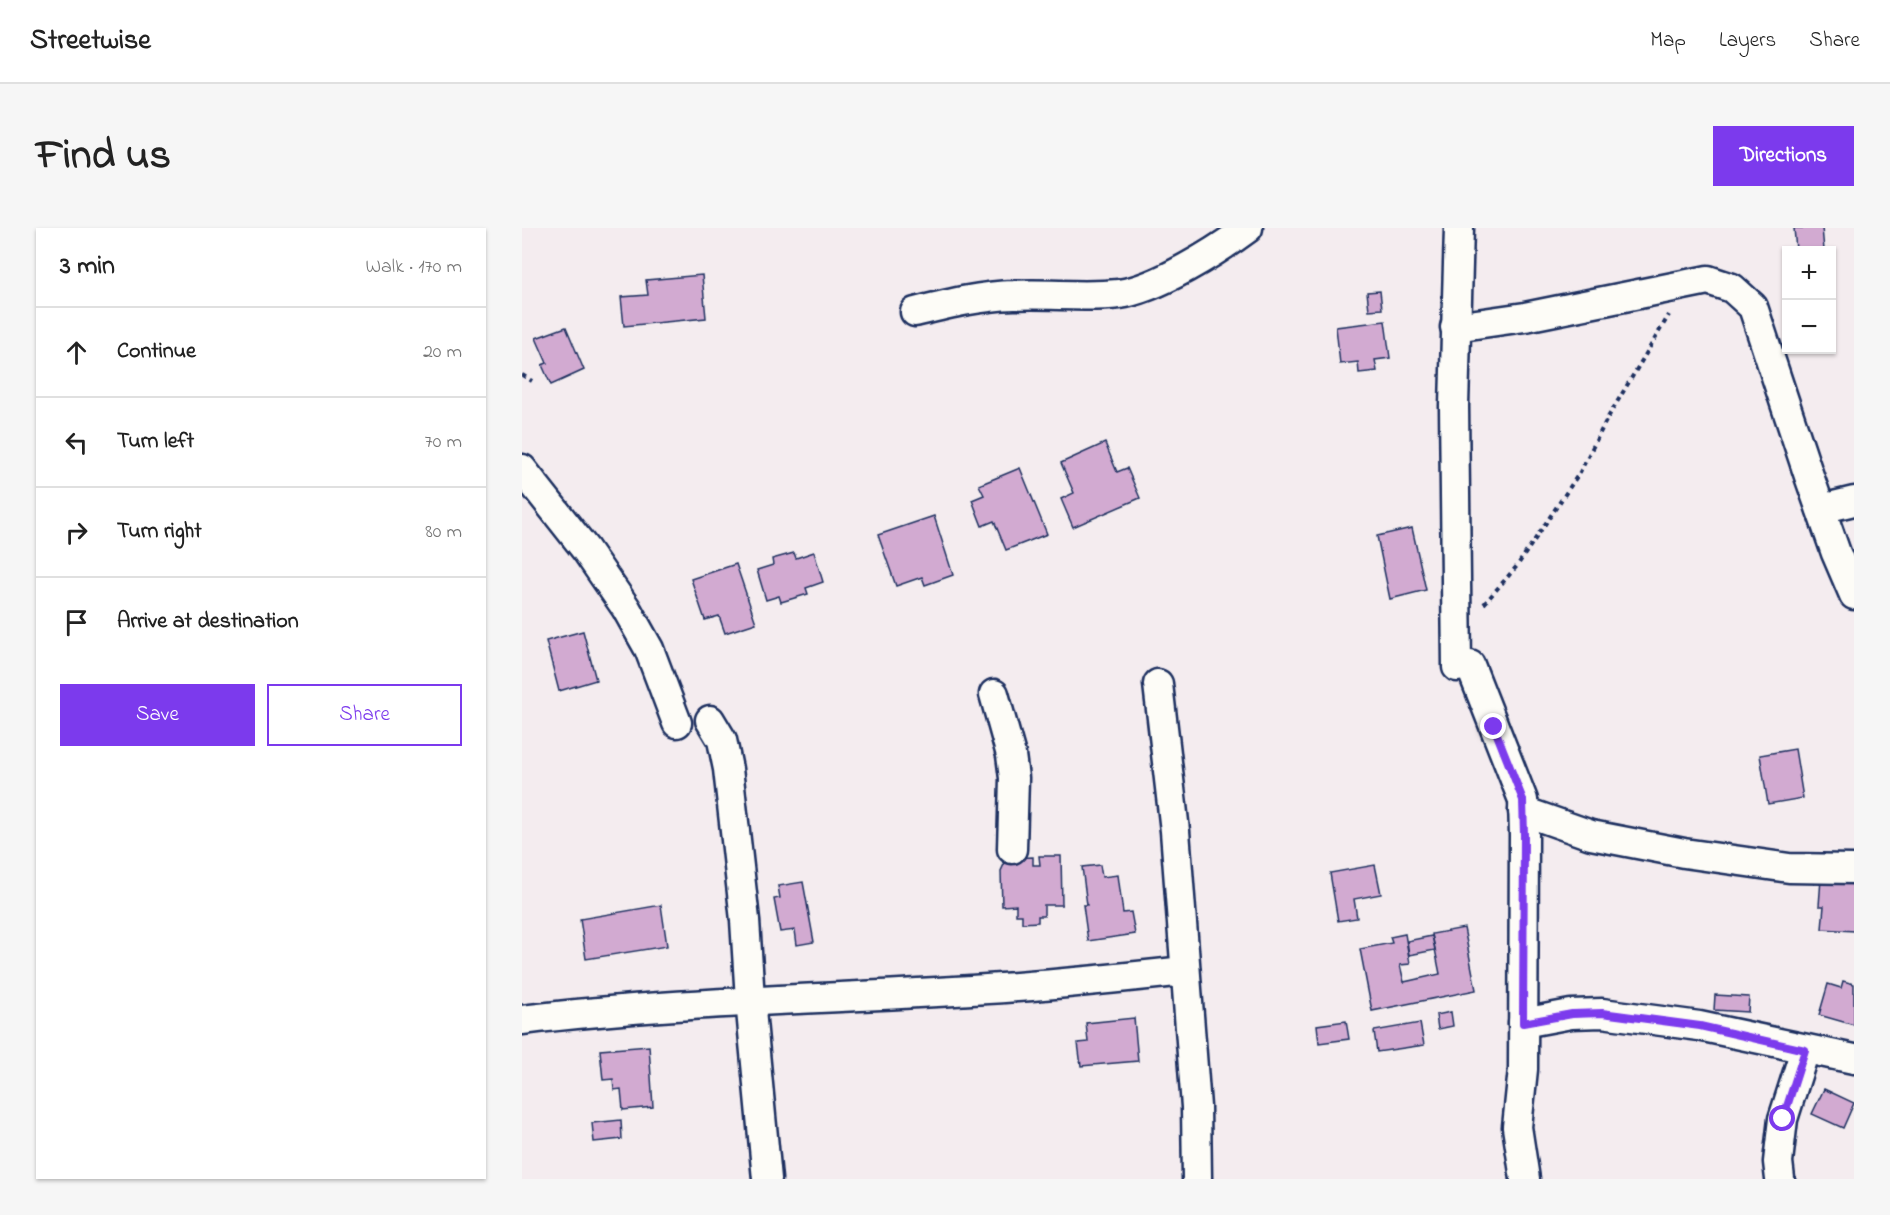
<!DOCTYPE html>
<html lang="en">
<head>
<meta charset="utf-8">
<style>
	body { margin:0; font-family:"Indie Flower",sans-serif; background:#f6f6f6; color:#222 }
	.controls { position:absolute; right:18px; top:18px; display:grid; overflow:hidden; border-radius:0px; box-shadow:0 2px 4px #0004 }
	.controls button { width:54px; height:54px; display:grid; place-items:center; padding:0; border:0; border-bottom:2px solid #e0e0e0; background:#fff; color:#222; font:30px sans-serif }
	.stop { position:absolute; width:18px; height:18px; margin:-14px; border:4px solid #7c3aed; border-radius:50%; background:#fff }
	.stop.end { background:#7c3aed; border-color:#fff; box-shadow:0 2px 6px #0008 }
	.list { margin:0; padding:0; list-style:none }
	h2 { display:flex; justify-content:space-between; align-items:center; height:78px; margin:0; padding:0 24px; font-size:26px }
	h2 small { font-size:20px; font-weight:400; color:#767676 }
	.list li { display:grid; grid-template-columns:39px 1fr auto; gap:18px; align-items:center; box-sizing:border-box; height:90px; padding:0 24px; border-top:2px solid #e0e0e0 }
	.list b { display:block; font-size:22px; white-space:nowrap }
	.list em { font-size:20px; font-style:normal; color:#767676 }
	.actions { display:flex; gap:12px; padding:18px 24px }
	.actions a { flex:1; padding:14px 0; border:2px solid #7c3aed; border-radius:0px; text-align:center; font-size:21px; color:#7c3aed }
	.actions .main { background:#7c3aed; color:#fff }
	.icon { flex:none; width:33px; height:33px; fill:none; stroke:currentColor; stroke-width:2; stroke-linecap:round; stroke-linejoin:round }
	.map { position:relative; flex:none; width:1332px; height:951px; overflow:hidden; border-radius:0px }
	header { display:flex; align-items:center; gap:36px; box-sizing:border-box; height:84px; padding:0 30px; background:#fff; border-bottom:2px solid #e0e0e0 }
	header strong { font-size:28px }
	nav { display:flex; gap:33px; margin-inline-start:auto; font-size:21px }
	.intro { display:flex; align-items:center; justify-content:space-between; box-sizing:border-box; height:144px; padding:0 36px }
	h1 { margin:0; font-size:42px }
	.button { padding:15px 27px; border-radius:0px; background:#7c3aed; color:#fff; font-size:21px; font-weight:700 }
	main { display:flex; gap:36px; padding:0 36px }
	aside { flex:1; background:#fff; border-radius:0px; box-shadow:0 2px 4px #0004 }
	.map>svg:first-child { display:block }
	.building { fill:#d2aad1; stroke:#1b2f5e; stroke-width:1.5 }
	.lines { fill:none; stroke-linecap:round; stroke-linejoin:round }
	.minor-casing { stroke:#1b2f5e; stroke-width:33 }
	.path { stroke:#1b2f5e; stroke-width:4; stroke-dasharray:4.5 4.5; stroke-linecap:butt }
	.minor { stroke:#fdfcf7; stroke-width:28 }
	.route { stroke:#7c3aed; stroke-width:8 }
</style>
</head>
<body>
<header>
<strong>Streetwise</strong>
<nav><a>Map</a><a>Layers</a><a>Share</a></nav>
</header>
<div class="intro"><h1>Find us</h1><a class="button">Directions</a></div>
<main>
<aside>
<h2>3 min<small>Walk · 170 m</small></h2>
<ul class="list">
<li><svg class="icon" aria-label="ahead" viewBox="0 0 24 24"><path d="M12 20V5M6 11l6-6 6 6"/></svg><div><b>Continue</b></div><em>20 m</em></li>
<li><svg class="icon" aria-label="left" viewBox="0 0 24 24"><path d="M17 20v-9H6M10 6l-5 5 5 5"/></svg><div><b>Turn left</b></div><em>70 m</em></li>
<li><svg class="icon" aria-label="right" viewBox="0 0 24 24"><path d="M7 20v-9h11M14 6l5 5-5 5"/></svg><div><b>Turn right</b></div><em>80 m</em></li>
<li><svg class="icon" aria-label="arrive" viewBox="0 0 24 24"><path d="M6 21V4h12l-3 4 3 4H6"/></svg><div><b>Arrive at destination</b></div></li>
</ul>
<div class="actions"><a class="main">Save</a><a>Share</a></div>
</aside>
<div class="map">
<svg width="1332" height="951" viewBox="0 0 1332 951">
	<rect width="100%" height="100%" fill="#f4ecef"/>
	<filter id="ink" filterUnits="userSpaceOnUse"><feTurbulence type="fractalNoise" baseFrequency=".0167" numOctaves="2"/><feDisplacementMap in="SourceGraphic" scale="12" xChannelSelector="R" yChannelSelector="G"/><feConvolveMatrix kernelMatrix="1 2 1 2 8 2 1 2 1" color-interpolation-filters="sRGB"/></filter>
	<g filter="url(#ink)">
		<!-- building -->
		<g class="building">
			<path d="M 1272,0 L 1300,0 L 1302,22 L 1274,22 Z"/>
			<path d="M 180,47 L 184,90 L 102,98 L 99,69 L 126,67 L 124,52 Z"/>
			<path d="M 858,63 L 860,81 L 847,82 L 845,64 Z"/>
			<path d="M 863,93 L 868,130 L 853,132 L 855,143 L 837,145 L 836,134 L 818,136 L 814,99 Z"/>
			<path d="M 44,99 L 62,142 L 29,157 L 20,137 L 25,135 L 14,110 Z"/>
			<path d="M 583,215 L 595,244 L 605,240 L 618,270 L 551,299 L 539,271 L 552,265 L 539,235 Z"/>
			<path d="M 498,240 L 525,306 L 484,322 L 472,293 L 460,298 L 450,272 L 462,267 L 457,257 Z"/>
			<path d="M 412,288 L 431,347 L 403,357 L 400,349 L 374,358 L 356,307 Z"/>
			<path d="M 890,300 L 904,362 L 868,371 L 855,308 Z"/>
			<path d="M 292,324 L 301,354 L 284,360 L 286,366 L 259,374 L 257,368 L 244,372 L 235,342 L 251,337 L 250,331 L 272,325 L 274,330 Z"/>
			<path d="M 214,336 L 234,395 L 203,405 L 197,388 L 183,392 L 169,351 Z"/>
			<path d="M 61,403 L 74,452 L 37,463 L 24,413 Z"/>
			<path d="M 1273,521 L 1281,570 L 1246,576 L 1238,527 Z"/>
			<path d="M 517,628 L 539,628 L 540,677 L 522,677 L 522,688 L 516,688 L 516,694 L 500,695 L 500,687 L 494,687 L 494,677 L 480,678 L 479,643 L 485,630 L 511,629 L 511,637 L 518,637 Z"/>
			<path d="M 578,637 L 580,649 L 596,647 L 601,685 L 609,684 L 613,706 L 566,713 L 561,677 L 565,677 L 560,639 Z"/>
			<path d="M 853,637 L 859,666 L 832,671 L 835,690 L 816,693 L 808,645 Z"/>
			<path d="M 1299,651 L 1332,654 L 1332,703 L 1300,701 L 1302,678 L 1297,678 Z"/>
			<path d="M 281,654 L 292,714 L 275,717 L 273,702 L 258,704 L 252,671 L 258,670 L 256,658 Z"/>
			<path d="M 139,677 L 145,718 L 64,731 L 58,691 Z"/>
			<path d="M 942,700 L 954,762 L 850,783 L 838,721 L 870,715 L 868,709 L 883,706 L 888,736 L 878,737 L 882,754 L 918,746 L 910,706 Z"/>
			<path d="M 910,708 L 913,722 L 887,727 L 885,713 Z"/>
			<path d="M 1321,753 L 1332,756 L 1332,797 L 1297,787 L 1306,756 L 1319,760 Z"/>
			<path d="M 1193,767 L 1227,769 L 1226,784 L 1192,782 Z"/>
			<path d="M 929,784 L 931,798 L 916,801 L 914,787 Z"/>
			<path d="M 612,790 L 616,833 L 559,838 L 556,815 L 566,814 L 564,795 Z"/>
			<path d="M 824,793 L 827,811 L 797,815 L 795,797 Z"/>
			<path d="M 898,795 L 902,817 L 855,824 L 852,803 Z"/>
			<path d="M 127,818 L 131,879 L 101,882 L 99,861 L 92,862 L 91,851 L 81,852 L 78,822 Z"/>
			<path d="M 1302,861 L 1332,875 L 1321,900 L 1290,886 Z"/>
			<path d="M 99,892 L 100,911 L 72,914 L 70,895 Z"/>
		</g>
		<g class="lines">
			<defs>
				<g id="minor">
					<path d="M 393,84 C 426,76 458,68 492,67 C 526,65 562,70 597,66 C 635,61 695,23 726,0"/>
					<path d="M 933,99 L 1003,89 L 1186,52 L 1210,60 L 1231,79 L 1287,248 L 1314,325 L 1332,367"/>
					<path d="M 0,241 L 64,322 L 104,380 L 127,421 L 155,495"/>
					<path d="M 1299,281 L 1332,273"/>
					<path d="M 948,437 L 1001,572 L 1002,607 L 1001,841 L 995,899 L 1003,951"/>
					<path d="M 935,439 L 932,178 L 937,0"/>
					<path d="M 636,456 L 653,603 L 674,879 L 675,951"/>
					<path d="M 472,466 L 489,527 L 492,550 L 490,621"/>
					<path d="M 188,492 L 200,512 L 206,541 L 223,692 L 228,772 L 245,951"/>
					<path d="M 1001,583 L 1069,607 L 1162,625 L 1267,640 L 1332,641"/>
					<path d="M 0,792 C 164,772 330,771 495,759 C 551,755 607,749 663,743"/>
					<path d="M 1001,795 L 1049,786 L 1080,785 L 1177,798 L 1332,831"/>
					<path d="M 1258,951 L 1256,934 L 1261,891 L 1283,822"/>
				</g>
			</defs>
			<!-- minor casing -->
			<use href="#minor" class="minor-casing"/>
			<!-- path -->
			<g class="path">
				<path d="M 0,147 L 10,153"/>
				<path d="M 962,376 L 995,338 L 1058,244 L 1085,191 L 1147,87"/>
			</g>
			<!-- minor -->
			<use href="#minor" class="minor"/>
		</g>
	</g>
	<g class="lines" filter="url(#ink)">
		<!-- route -->
		<path class="route" d="M 972,499 L 1001,572 L 1002,607 L 1001,795 L 1050,786 L 1080,785 L 1178,798 L 1283,822 L 1261,891"/>
	</g>
</svg>
<div class="controls">
<button>+</button>
<button>−</button>
</div>
<div class="stop" style="left:1261px;top:891px"></div>
<div class="stop end" style="left:972px;top:499px"></div>
</div>
</main>
</body>
</html>
